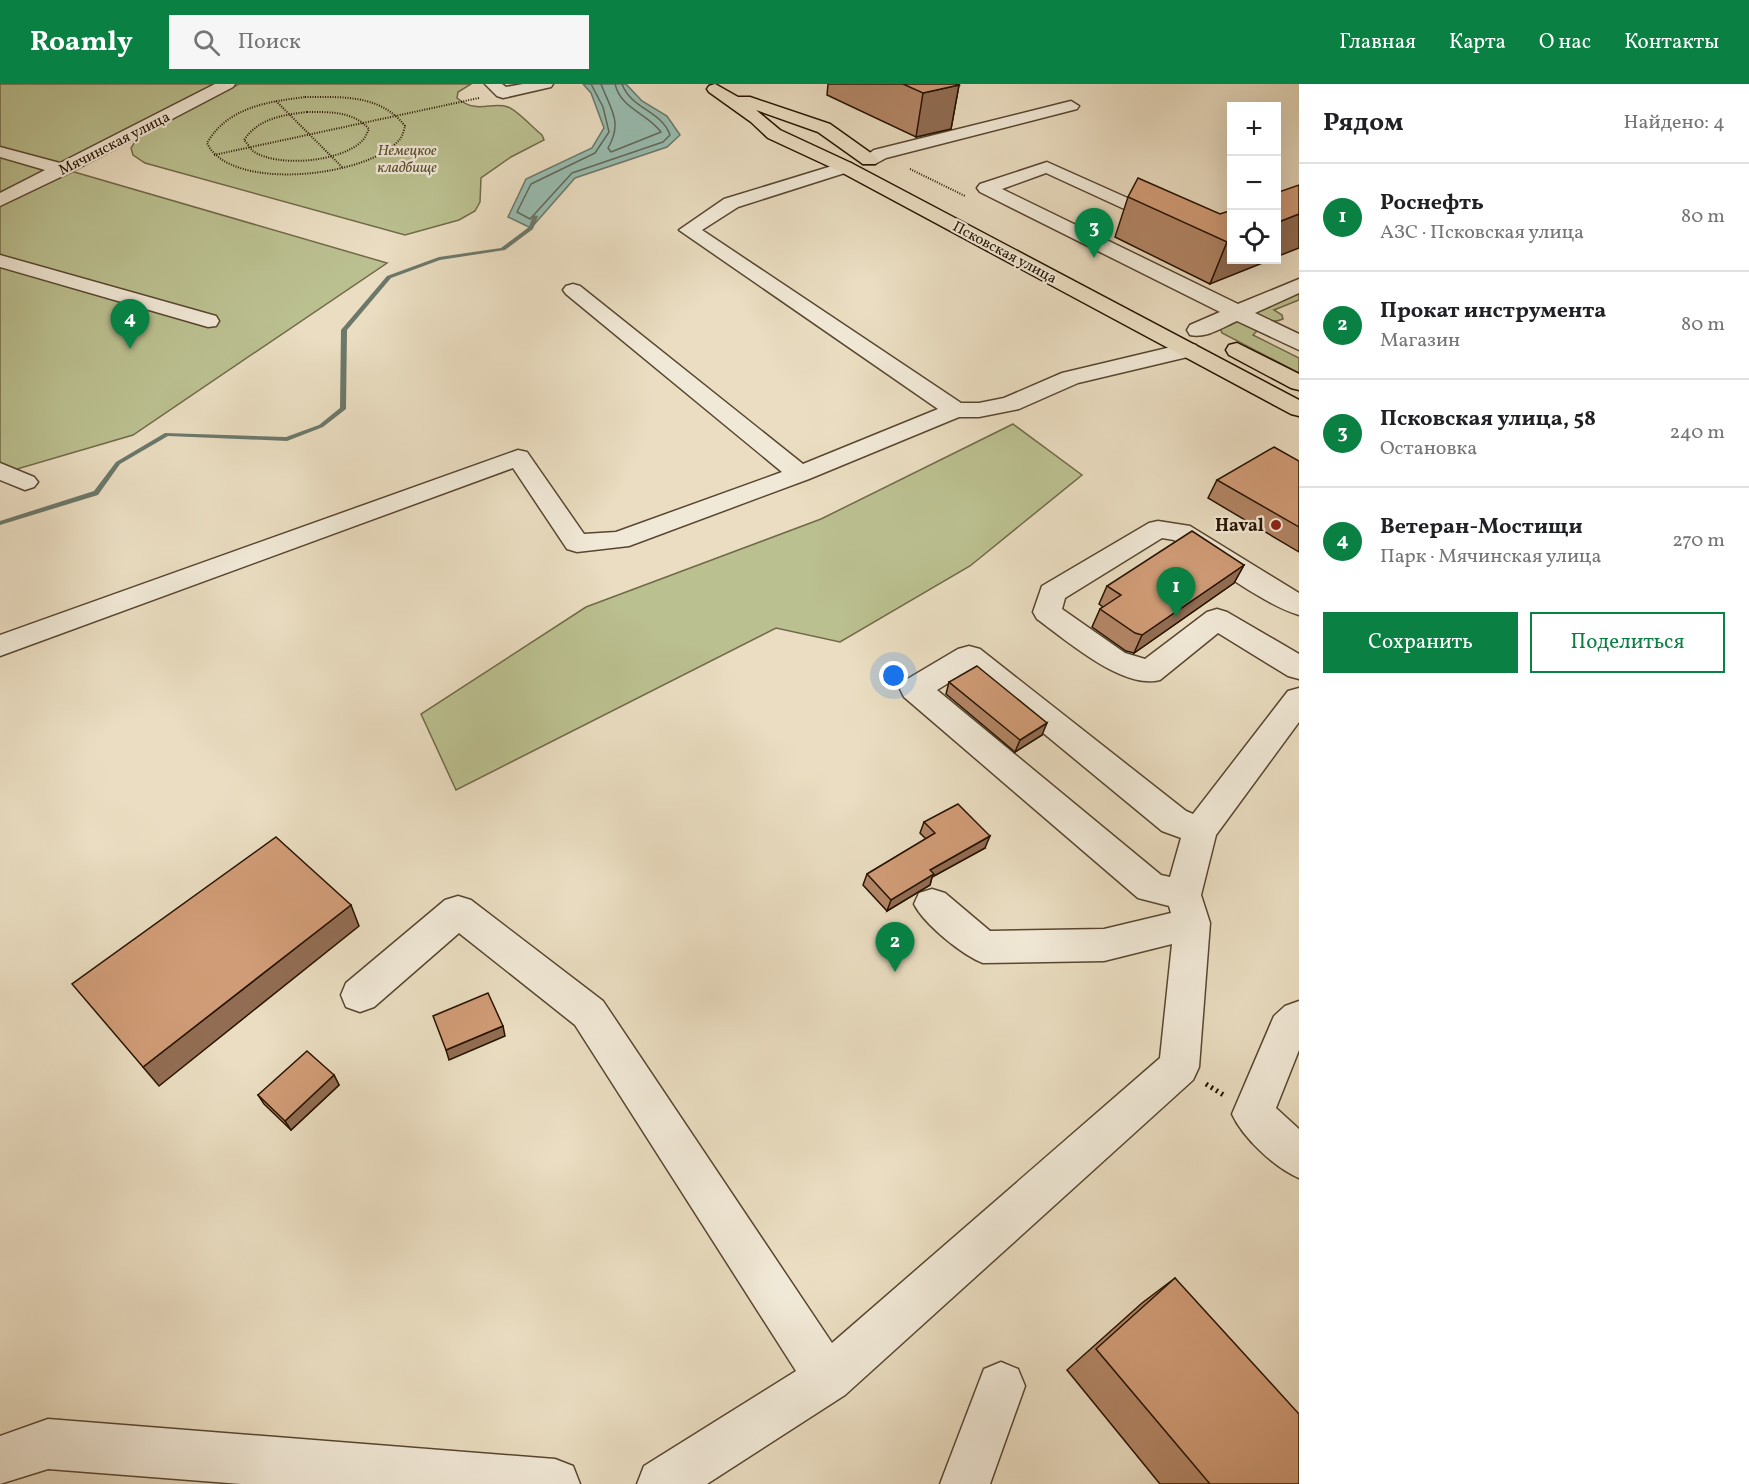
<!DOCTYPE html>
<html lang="ru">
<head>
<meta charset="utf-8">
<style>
	body { margin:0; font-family:Vollkorn,serif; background:#f6f6f6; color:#202124 }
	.controls { position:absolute; right:18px; top:18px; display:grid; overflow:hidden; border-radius:0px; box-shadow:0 6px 24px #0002 }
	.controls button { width:54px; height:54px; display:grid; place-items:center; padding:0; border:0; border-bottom:2px solid #e0e0e0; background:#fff; color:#202124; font:30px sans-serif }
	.you { position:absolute; left:894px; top:592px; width:21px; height:21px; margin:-15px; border:4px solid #fff; border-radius:50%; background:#1a73e8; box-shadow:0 0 0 9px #1a73e833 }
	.badge { display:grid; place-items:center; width:39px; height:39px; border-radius:50%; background:#0b8043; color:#fff; font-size:20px; font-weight:700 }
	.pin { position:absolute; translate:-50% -50px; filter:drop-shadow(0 2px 3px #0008) }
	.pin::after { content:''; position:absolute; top:32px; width:21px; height:18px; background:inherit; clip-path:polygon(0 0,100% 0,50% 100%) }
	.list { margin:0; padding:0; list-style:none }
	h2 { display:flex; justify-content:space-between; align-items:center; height:78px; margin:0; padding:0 24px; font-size:26px }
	h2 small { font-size:20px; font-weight:400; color:#757577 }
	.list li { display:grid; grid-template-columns:39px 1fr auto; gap:18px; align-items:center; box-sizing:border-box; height:108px; padding:0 24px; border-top:2px solid #e0e0e0 }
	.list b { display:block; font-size:22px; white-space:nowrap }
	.list p { margin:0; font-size:20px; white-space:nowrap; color:#757577 }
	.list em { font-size:20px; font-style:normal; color:#757577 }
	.actions { display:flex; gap:12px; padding:18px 24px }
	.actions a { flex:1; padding:14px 0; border:2px solid #0b8043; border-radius:0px; text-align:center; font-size:21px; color:#0b8043 }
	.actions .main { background:#0b8043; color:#fff }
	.icon { flex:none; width:33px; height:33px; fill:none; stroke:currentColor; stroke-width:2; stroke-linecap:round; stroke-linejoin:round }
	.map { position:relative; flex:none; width:1299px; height:1400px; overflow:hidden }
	header { display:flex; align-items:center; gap:36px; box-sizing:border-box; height:84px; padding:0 30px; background:#0b8043; color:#fff }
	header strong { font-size:28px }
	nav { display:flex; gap:33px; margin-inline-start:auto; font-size:21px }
	.search { width:420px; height:54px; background:#f6f6f6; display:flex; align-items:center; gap:15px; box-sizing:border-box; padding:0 21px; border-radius:0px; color:#757577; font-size:22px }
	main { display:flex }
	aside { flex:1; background:#fff }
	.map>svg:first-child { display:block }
	.green { fill:#bbc090; stroke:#716a48; stroke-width:1.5 }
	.water { fill:#98bcb0; stroke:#6b786a; stroke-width:1.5 }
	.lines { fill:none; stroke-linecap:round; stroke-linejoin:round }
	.shore { stroke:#606858; stroke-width:1.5 }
	.stream { fill:#6b786a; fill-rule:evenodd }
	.minor-casing { stroke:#584630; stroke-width:3 }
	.major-casing { stroke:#271300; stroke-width:3 }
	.path-far1 { stroke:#271300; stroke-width:2; stroke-dasharray:1 1.5; stroke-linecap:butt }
	.path { stroke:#271300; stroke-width:5; stroke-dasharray:2 4; stroke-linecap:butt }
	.minor { fill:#f1e9d7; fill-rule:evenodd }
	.major { fill:#eaddc1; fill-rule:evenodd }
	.wall { fill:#b38666; stroke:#271300; stroke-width:1.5 }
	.shaded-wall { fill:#926d53; stroke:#271300; stroke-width:1.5 }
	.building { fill:#d09c77; stroke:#271300; stroke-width:1.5 }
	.poi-dot { fill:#8f2418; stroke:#f1e9d7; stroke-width:2 }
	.labels { text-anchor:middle; stroke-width:4.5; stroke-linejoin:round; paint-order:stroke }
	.far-street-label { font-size:15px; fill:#271300; stroke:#f1e9d7 }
	.far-park-label { font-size:15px; font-style:italic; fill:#5b5032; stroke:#f1e9d7 }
	.poi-label { font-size:18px; font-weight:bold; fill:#271300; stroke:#f1e9d7; text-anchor:end }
</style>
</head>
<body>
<header>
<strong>Roamly</strong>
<div class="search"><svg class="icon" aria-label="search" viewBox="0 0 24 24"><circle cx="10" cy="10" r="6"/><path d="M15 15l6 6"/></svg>Поиск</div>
<nav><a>Главная</a><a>Карта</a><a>О нас</a><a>Контакты</a></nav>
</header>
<main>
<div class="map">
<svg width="1299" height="1400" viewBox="0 0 1299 1400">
	<rect width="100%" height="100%" fill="#eaddc1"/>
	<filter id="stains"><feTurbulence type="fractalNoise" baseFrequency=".00333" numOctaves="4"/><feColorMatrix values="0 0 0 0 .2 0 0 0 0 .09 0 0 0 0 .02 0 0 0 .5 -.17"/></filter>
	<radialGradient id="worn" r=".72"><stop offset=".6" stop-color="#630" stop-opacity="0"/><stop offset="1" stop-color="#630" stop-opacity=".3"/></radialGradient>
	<!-- green -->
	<g class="green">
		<path d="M 0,0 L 227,0 L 64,85 L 387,179 L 133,351 L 0,390 Z"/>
		<path d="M 239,0 L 471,0 L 458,8 L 457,14 C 478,31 491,17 508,23 C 517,26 534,45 542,51 L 544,56 L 511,73 L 481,94 L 480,118 L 475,127 L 459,136 L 405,151 L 145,79 L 133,71 L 131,64 L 139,51 Z"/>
		<path d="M 1299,208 L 1299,216 L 1274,226 L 1282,231 L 1283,235 C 1272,240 1265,236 1255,230 L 1256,227 Z"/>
		<path d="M 1232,238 L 1241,238 L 1258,246 L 1253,251 L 1299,274 L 1299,289 L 1222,249 L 1220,244 Z"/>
		<path d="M 1013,340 L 1082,391 L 970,482 L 840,558 L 776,544 L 456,706 L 421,630 L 586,523 L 821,435 Z"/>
	</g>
	<!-- water -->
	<path class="water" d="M 583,0 L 626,0 L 642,17 L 667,32 L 680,51 L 667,63 L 575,94 L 531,144 L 508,133 L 526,95 L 592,64 L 604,44 L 591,9 Z"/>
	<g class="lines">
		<!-- shore -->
		<g class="shore">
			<path d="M 591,0 L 603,23 L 609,48 L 595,69 L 531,100 L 517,128 L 530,135 L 572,89 L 663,58 L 670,51 C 662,27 631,25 622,0"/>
			<path d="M 601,0 C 611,26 623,38 608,64 L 611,68 L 661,48 C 647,29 621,25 615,0"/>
		</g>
		<!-- stream -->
		<path class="stream" d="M 533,131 L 538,132 L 533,145 L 505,166 L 440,176 L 391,194 L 347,246 L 346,325 L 323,343 L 287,357 L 168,352 L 120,380 L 98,411 L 0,441 L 0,437 L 94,407 L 116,378 L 165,349 L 286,353 L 319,341 L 340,324 L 341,246 L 387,192 L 439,173 L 501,164 L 529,143 Z"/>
		<defs>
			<g id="minor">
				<path d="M 215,0 L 235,0 L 233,3 L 69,89 L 0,122 L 0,109 L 45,86 L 0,73 L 0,63 L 60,79 Z"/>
				<path d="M 485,0 L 502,0 L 506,3 L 523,0 L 553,0 L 551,3 L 503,14 L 497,12 Z"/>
				<path d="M 1071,17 L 1079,22 L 1077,25 L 886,74 L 875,80 L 863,80 L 860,76 L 874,66 Z"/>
				<path d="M 845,78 L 851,79 L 854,83 L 851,87 L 738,123 L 702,146 L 961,319 L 979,319 L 1004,314 L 1062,289 L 1188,259 L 1196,261 L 1199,266 L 1196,271 L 1078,299 L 1019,325 L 979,333 L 959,333 L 809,395 L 629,462 L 577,468 L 567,465 L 513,384 L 0,572 L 0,551 L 518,366 L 527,368 L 584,450 L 616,448 L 782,388 L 566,210 L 563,206 L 566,202 L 573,200 L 580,202 L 803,380 L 938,325 L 679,146 L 724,115 Z"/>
				<path d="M 1047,78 L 1208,150 L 1232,142 L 1232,155 L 1207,163 L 1046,89 L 1002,105 L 1238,220 L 1299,195 L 1299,209 L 1255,229 L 1299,250 L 1299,266 L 1237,237 C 1223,243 1206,255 1190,251 L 1187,246 L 1190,241 L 1220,228 L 980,108 L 977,104 L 980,100 Z"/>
				<path d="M 0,171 L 216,232 L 219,237 L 216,242 L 208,243 L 0,183 Z"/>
				<path d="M 0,379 L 34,393 L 38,398 L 34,403 L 25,406 L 0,396 Z"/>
				<path d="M 1158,437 L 1190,442 L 1299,509 L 1299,531 C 1262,520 1207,477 1174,456 L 1162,454 L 1065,514 L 1062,525 L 1125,569 L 1145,575 L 1207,528 L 1217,525 L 1227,528 L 1299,570 L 1299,595 L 1288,592 L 1218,549 L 1160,596 C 1123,606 1066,556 1037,535 L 1033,528 L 1042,502 L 1149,439 Z"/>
				<path d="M 969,562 L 980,565 L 1186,727 L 1193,730 L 1288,607 L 1299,604 L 1299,638 L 1216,751 L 1201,811 L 1210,839 L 1199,983 L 1193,996 L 845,1311 L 707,1400 L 637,1400 L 644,1382 L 796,1287 L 575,941 L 459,849 L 374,923 L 360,928 L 346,923 L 341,911 L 346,899 L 445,816 L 458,812 L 471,816 L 603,917 L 832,1259 L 1160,974 L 1172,860 L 1104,877 L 983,879 C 962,871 924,840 914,820 L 919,809 L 932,805 L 945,809 L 990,847 L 1104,845 L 1171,829 L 1169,822 L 1138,814 L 904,613 L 900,605 L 904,597 L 958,565 ZM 968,587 L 1162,747 L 1181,754 L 1170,793 L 1161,791 L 937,606 Z"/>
				<path d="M 1299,917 L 1299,966 L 1276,1024 L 1299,1045 L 1299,1094 C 1275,1084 1243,1054 1232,1030 L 1274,932 L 1285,922 Z"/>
				<path d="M 1001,1278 L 1018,1285 L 1025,1302 L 990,1400 L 940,1400 L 984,1285 Z"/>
				<path d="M 48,1335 L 555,1375 L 573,1382 L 580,1400 L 241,1400 L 48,1385 L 0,1400 L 0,1352 Z"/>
			</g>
			<g id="major">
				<path d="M 715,0 L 738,13 L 750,13 L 830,40 L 875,72 L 878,76 L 875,80 L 863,80 L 818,48 L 756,26 L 780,46 L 851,79 L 1299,316 L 1299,332 L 1291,330 L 839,87 L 768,54 L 751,38 L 709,8 L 707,5 L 709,2 Z"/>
				<path d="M 1237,259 L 1299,290 L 1299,306 L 1291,304 L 1229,271 L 1226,266 L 1229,261 Z"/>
			</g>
		</defs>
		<!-- minor casing -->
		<use href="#minor" class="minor-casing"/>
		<!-- major casing -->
		<use href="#major" class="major-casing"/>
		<!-- path-far1 -->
		<g class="path-far1">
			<path d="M 305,13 C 342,13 380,10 405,42 C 404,46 403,51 400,55 C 370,93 230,109 207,59 C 228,23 267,18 305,13 Z"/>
			<path d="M 276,17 L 342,83"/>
			<path d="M 307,28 C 330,28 353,27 369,45 C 367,49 365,54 362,57 C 341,78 277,84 253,67 C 250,64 247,59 244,56 C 259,34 283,31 307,28 Z"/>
			<path d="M 214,71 L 479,14"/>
			<path d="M 910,85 L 965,112"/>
		</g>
		<!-- path -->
		<path class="path" d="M 1206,1000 L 1225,1012"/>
		<!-- minor -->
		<use href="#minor" class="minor"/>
		<!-- major -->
		<use href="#major" class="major"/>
	</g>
	<!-- wall -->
	<g class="wall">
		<path d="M 828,0 L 957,0 L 959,1 L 951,45 L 916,53 L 827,11 Z"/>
		<path d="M 1128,113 L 1220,130 L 1232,176 L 1210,200 L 1115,153 Z"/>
		<path d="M 1299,377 L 1299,468 L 1208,414 L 1217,396 Z"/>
		<path d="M 1244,481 L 1234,499 L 1134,569 L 1126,567 L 1092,543 L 1100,525 L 1103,523 L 1099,520 L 1107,502 Z"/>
		<path d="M 949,598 L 1042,651 L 1015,668 L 946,610 Z"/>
		<path d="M 924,738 L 985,764 L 932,793 L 930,801 L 887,827 L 863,801 L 867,790 L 926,755 L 920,749 Z"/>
		<path d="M 334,991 L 339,1001 L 291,1046 L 264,1020 L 258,1011 Z"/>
		<path d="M 1175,1194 L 1299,1400 L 1160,1400 L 1067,1286 L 1142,1219 Z"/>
	</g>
	<!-- shaded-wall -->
	<g class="shaded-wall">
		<path d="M 959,1 L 951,45 L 916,53 L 923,9 Z"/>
		<path d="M 1299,130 L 1299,164 L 1276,173 L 1276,139 Z"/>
		<path d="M 1232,157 L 1232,176 L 1270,176 L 1210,200 L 1227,158 Z"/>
		<path d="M 1244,481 L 1234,499 L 1134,569 L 1142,551 Z"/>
		<path d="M 1047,639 L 1042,651 L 1015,668 L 1020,656 Z"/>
		<path d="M 990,752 L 985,764 L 932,793 L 930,801 L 887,827 L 891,816 L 930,786 Z"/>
		<path d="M 351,821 L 359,842 L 159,1002 L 143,983 Z"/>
		<path d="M 503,942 L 505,952 L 449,976 L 446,966 Z"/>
		<path d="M 334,991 L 339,1001 L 291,1046 L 285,1037 Z"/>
	</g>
	<!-- building -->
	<g class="building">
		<path d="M 903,0 L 957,0 L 959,1 L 923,9 Z"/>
		<path d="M 1138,94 L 1220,130 L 1232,126 L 1232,157 L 1227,158 L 1128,113 Z"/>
		<path d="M 1299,101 L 1299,130 L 1276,139 L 1276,109 Z"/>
		<path d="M 1274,363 L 1299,377 L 1299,443 L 1217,396 Z"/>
		<path d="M 1192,447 L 1244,481 L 1142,551 L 1135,549 L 1100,525 L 1121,511 L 1107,502 Z"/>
		<path d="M 977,582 L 1047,639 L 1020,656 L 949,598 Z"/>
		<path d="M 958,720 L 990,752 L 930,786 L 934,790 L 891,816 L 867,790 L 935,749 L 924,738 Z"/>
		<path d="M 276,753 L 351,821 L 143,983 L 72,900 Z"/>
		<path d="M 488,909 L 503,942 L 446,966 L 433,932 Z"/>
		<path d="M 307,967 L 334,991 L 285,1037 L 258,1011 Z"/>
		<path d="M 1175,1194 L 1299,1330 L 1299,1400 L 1210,1400 L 1096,1265 Z"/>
	</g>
	<!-- markers -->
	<circle class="poi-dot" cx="1276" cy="441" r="6"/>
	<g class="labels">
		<!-- far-street labels -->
		<g class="far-street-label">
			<text transform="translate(114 59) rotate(-27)" y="5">Мячинская улица</text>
			<text transform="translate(1005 168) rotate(28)" y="5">Псковская улица</text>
		</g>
		<!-- far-park labels -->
		<g class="far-park-label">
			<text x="407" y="71">Немецкое<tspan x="407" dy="17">кладбище</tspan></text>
		</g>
		<!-- poi labels -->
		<g class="poi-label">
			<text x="1264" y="447">Haval</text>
		</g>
	</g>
	<rect width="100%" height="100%" filter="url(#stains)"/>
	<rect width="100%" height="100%" fill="url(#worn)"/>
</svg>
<div class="controls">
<button>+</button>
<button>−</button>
<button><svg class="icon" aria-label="locate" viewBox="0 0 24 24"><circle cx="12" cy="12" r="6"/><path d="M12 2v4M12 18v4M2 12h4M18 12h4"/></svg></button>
</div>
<div class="you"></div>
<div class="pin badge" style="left:1176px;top:533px">1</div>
<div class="pin badge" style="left:895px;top:888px">2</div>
<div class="pin badge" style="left:1094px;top:174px">3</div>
<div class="pin badge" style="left:130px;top:265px">4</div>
</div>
<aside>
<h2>Рядом<small>Найдено: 4</small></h2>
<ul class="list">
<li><span class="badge">1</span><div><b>Роснефть</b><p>АЗС · Псковская улица</p></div><em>80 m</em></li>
<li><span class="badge">2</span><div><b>Прокат инструмента</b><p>Магазин</p></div><em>80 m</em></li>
<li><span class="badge">3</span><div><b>Псковская улица, 58</b><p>Остановка</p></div><em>240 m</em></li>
<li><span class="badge">4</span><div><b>Ветеран-Мостищи</b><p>Парк · Мячинская улица</p></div><em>270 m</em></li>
</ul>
<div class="actions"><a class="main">Сохранить</a><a>Поделиться</a></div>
</aside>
</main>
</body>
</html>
